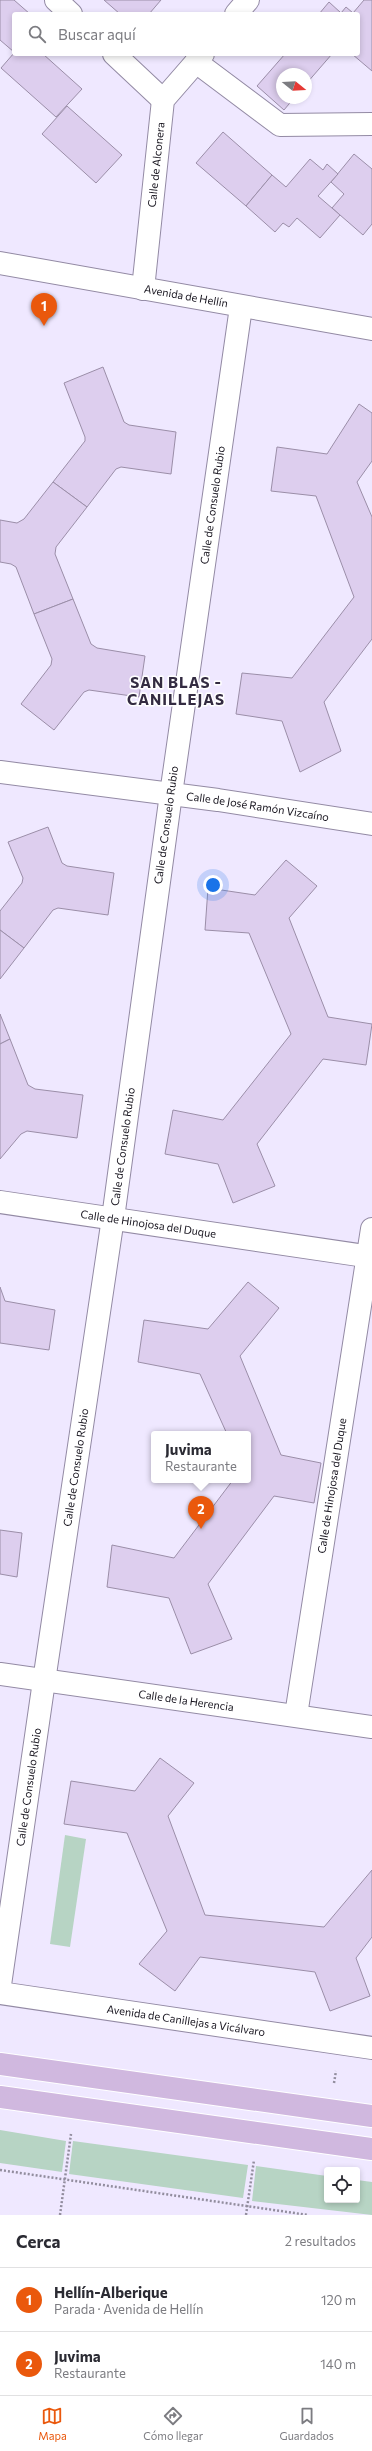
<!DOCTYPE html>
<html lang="es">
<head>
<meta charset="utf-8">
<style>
	body { margin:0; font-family:Commissioner,sans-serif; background:#f2f2f3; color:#2b2b33 }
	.controls { position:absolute; right:12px; bottom:12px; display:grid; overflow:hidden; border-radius:4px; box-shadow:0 2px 6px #0003 }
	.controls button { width:36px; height:36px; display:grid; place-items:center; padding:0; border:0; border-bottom:1px solid #e1e1e2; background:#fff; color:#2b2b33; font:20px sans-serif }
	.compass { position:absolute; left:276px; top:68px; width:36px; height:36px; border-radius:50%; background:#fff; box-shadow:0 2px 6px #0003; rotate:108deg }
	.you { position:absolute; left:213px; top:885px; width:14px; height:14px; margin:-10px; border:3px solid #fff; border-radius:50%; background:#1a73e8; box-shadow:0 0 0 6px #1a73e833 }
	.badge { display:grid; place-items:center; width:26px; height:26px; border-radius:50%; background:#ea580c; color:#fff; font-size:13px; font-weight:700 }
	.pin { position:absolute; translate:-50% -33px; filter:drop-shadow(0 1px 2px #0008) }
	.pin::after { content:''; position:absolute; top:21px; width:14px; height:12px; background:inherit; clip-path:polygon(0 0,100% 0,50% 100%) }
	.popup { position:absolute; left:151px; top:1431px; width:100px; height:52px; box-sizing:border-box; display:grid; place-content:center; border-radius:4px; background:#fff; filter:drop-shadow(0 1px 3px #0005); font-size:13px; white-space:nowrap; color:#7c7c81 }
	.popup b { font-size:15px; color:#2b2b33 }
	.popup::after { content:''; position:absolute; left:50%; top:100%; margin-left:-8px; border:8px solid transparent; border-top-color:#fff }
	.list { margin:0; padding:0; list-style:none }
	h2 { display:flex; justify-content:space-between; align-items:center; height:52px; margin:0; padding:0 16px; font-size:17px }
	h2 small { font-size:13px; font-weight:400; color:#7c7c81 }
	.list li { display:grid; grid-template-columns:26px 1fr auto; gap:12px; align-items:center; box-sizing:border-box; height:64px; padding:0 16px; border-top:1px solid #e1e1e2 }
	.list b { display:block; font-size:15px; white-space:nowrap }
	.list p { margin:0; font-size:13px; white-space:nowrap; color:#7c7c81 }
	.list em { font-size:13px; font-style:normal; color:#7c7c81 }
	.icon { flex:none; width:22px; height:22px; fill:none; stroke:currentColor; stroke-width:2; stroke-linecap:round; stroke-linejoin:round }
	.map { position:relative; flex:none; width:372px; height:2215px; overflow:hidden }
	.search { position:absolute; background:#fff; box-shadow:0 2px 6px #0003; left:12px; right:12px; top:12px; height:44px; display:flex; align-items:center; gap:10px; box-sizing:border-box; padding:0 14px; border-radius:4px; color:#7c7c81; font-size:15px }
	.sheet { height:180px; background:#fff }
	nav { display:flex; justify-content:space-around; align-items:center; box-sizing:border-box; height:56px; border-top:1px solid #e1e1e2; background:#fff; font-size:11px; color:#7c7c81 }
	nav a { display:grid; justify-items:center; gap:2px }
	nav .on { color:#ea580c }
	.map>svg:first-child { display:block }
	.green { fill:#b7d4c4 }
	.building { fill:#ddceee; stroke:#9b8ea8 }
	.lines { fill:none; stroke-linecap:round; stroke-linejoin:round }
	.pedestrian-casing { stroke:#938aa4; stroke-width:24 }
	.minor-casing { stroke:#938aa4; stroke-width:24 }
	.primary-casing { stroke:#fff; stroke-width:24 }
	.path { stroke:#928d9e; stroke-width:2.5; stroke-dasharray:2 2; stroke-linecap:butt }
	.pedestrian { stroke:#fff; stroke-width:22 }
	.minor { stroke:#fff; stroke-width:22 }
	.primary { stroke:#d0b8df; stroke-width:22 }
	.labels { text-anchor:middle; stroke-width:3; stroke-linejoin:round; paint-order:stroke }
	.street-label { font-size:11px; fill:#17141e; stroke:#fff }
	.district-label { font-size:15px; font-weight:bold; letter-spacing:1px; fill:#332b41; stroke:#fff }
</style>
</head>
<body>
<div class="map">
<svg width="372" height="2215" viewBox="0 0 372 2215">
	<rect width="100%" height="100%" fill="#efe8ff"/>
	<!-- green -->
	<g class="green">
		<path d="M 65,1835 L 86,1839 L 70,1947 L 50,1944 Z"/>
		<path d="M 0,2130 L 66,2141 L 62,2172 L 0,2163 Z"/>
		<path d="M 73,2141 L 248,2165 L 243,2198 L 69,2174 Z"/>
		<path d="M 256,2166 L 327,2176 L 327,2200 L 357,2200 L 357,2180 L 372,2182 L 372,2215 L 252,2201 Z"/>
	</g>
	<!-- building -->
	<g class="building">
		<path d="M 0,0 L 14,0 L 30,14 L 14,14 L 14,52 L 0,40 Z"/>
		<path d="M 104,0 L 161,0 L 149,14 L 120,14 Z"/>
		<path d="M 364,0 L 372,0 L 372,71 L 352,54 L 358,54 L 358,14 L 319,14 L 329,2 L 341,13 L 346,7 L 353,13 Z"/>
		<path d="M 14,53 L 43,54 L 82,89 L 56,117 L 1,68 Z"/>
		<path d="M 285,54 L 332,54 L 306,84 L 306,74 L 282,74 L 282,98 L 294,98 L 284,110 L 257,86 Z"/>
		<path d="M 67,106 L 122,155 L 96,183 L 42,134 Z"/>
		<path d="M 223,132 L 272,175 L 246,206 L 196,163 Z"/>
		<path d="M 354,154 L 372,169 L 372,224 L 363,235 L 332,208 L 344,194 L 331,182 Z"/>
		<path d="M 310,159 L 323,170 L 327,164 L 338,174 L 318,196 L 340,215 L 320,238 L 297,218 L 289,227 L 283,223 L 275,232 L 246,206 L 272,175 L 286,187 Z"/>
		<path d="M 103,367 L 124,422 L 129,425 L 176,432 L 171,474 L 121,467 L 116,469 L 87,507 L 53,482 L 85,441 L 85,437 L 64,383 Z"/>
		<path d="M 359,404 L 372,413 L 372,461 L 357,482 L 372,517 L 372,639 L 324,702 L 341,751 L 300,772 L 282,721 L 236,714 L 242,673 L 292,678 L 354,597 L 316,496 L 271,491 L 277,447 L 327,454 Z"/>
		<path d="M 53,482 L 87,507 L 56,547 L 55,554 L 73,599 L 34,614 L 16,567 L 11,564 L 0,562 L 0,520 L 17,523 L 24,519 Z"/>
		<path d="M 73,599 L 91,644 L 97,648 L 145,656 L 139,697 L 89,690 L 84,692 L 54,730 L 21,704 L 51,665 L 52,659 L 34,614 Z"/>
		<path d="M 48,827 L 62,863 L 67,866 L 114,873 L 108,915 L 58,908 L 53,910 L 24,948 L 0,930 L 0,911 L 22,883 L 23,878 L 8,842 Z"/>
		<path d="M 286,860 L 317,886 L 289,918 L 328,1017 L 372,1024 L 369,1045 L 366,1065 L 323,1059 L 257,1144 L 275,1186 L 233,1203 L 218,1164 L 165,1154 L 173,1110 L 223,1120 L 291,1034 L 249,933 L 205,930 L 208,888 L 255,895 Z"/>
		<path d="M 0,930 L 24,948 L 0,979 Z"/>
		<path d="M 0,1014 L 10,1039 L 0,1044 Z"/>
		<path d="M 10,1039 L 28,1085 L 35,1089 L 83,1095 L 77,1138 L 27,1131 L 21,1134 L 0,1159 L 0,1044 Z"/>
		<path d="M 248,1282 L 279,1308 L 240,1356 L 281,1455 L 321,1463 L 314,1503 L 274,1496 L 208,1584 L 232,1639 L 191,1654 L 169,1598 L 107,1587 L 112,1545 L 174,1558 L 233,1480 L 248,1480 L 248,1434 L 227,1434 L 200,1374 L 138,1362 L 144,1320 L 208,1329 Z"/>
		<path d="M 0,1287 L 5,1301 L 55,1310 L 49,1350 L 0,1343 Z"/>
		<path d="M 0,1530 L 22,1533 L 17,1577 L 0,1574 Z"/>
		<path d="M 160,1758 L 194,1783 L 168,1816 L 205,1915 L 324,1927 L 372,1870 L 372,1937 L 356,1958 L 370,1996 L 330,2011 L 315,1972 L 200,1957 L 175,1991 L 139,1964 L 167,1931 L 127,1833 L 64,1824 L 71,1781 L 135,1791 Z"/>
	</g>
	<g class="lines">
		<defs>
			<g id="pedestrian">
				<path d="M 56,0 L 71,14"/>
				<path d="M 236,14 L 248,0"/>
				<path d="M 114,54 L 163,100"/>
				<path d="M 196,62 L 280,125 L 372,124"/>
				<path id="s1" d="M 143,289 L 163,100 L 203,54"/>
				<path id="s2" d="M 113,1218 L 171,794"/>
				<path id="s3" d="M 296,1715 L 372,1229"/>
				<path id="s4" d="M 0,1985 L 44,1681"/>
			</g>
			<g id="minor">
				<path id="s5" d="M 0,263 L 372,329"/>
				<path id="s6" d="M 0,772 L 218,800 L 372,824"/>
				<path id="s7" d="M 171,794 L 241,307"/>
				<path id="s8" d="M 0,1202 L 372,1257"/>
				<path id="s9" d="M 0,1674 L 372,1727"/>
				<path id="s10" d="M 44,1681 L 113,1218"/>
				<path id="s11" d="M 0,1993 L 372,2048"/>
			</g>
			<g id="primary">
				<path d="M 0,2064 L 372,2116"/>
				<path d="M 0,2097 L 372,2149"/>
			</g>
		</defs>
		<!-- pedestrian casing -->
		<use href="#pedestrian" class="pedestrian-casing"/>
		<!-- minor casing -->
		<use href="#minor" class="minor-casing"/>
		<!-- primary casing -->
		<use href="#primary" class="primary-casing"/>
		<!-- path -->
		<g class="path">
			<path d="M 334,2083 L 336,2071"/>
			<path d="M 0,2170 L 308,2215"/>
			<path d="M 60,2215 L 71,2134"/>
			<path d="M 246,2215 L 254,2160"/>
		</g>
		<!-- pedestrian -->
		<use href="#pedestrian" class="pedestrian"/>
		<!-- minor -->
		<use href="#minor" class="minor"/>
		<!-- primary -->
		<use href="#primary" class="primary"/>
	</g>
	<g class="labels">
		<!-- street labels -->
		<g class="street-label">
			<text dy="4" stroke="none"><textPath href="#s1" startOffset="125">Calle de Alconera</textPath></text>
			<text dy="4" stroke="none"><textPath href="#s5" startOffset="189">Avenida de Hellín</textPath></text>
			<text dy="4" stroke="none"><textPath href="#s7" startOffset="292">Calle de Consuelo Rubio</textPath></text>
			<text dy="4" stroke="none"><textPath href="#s6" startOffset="260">Calle de José Ramón Vizcaíno</textPath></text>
			<text transform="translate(166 825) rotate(-82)" y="4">Calle de Consuelo Rubio</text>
			<text dy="4" stroke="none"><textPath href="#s2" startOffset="72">Calle de Consuelo Rubio</textPath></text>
			<text dy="4" stroke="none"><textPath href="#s8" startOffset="150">Calle de Hinojosa del Duque</textPath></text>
			<text dy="4" stroke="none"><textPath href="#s10" startOffset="216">Calle de Consuelo Rubio</textPath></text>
			<text dy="4" stroke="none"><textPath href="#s3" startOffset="232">Calle de Hinojosa del Duque</textPath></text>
			<text dy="4" stroke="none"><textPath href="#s9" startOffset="188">Calle de la Herencia</textPath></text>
			<text dy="4" stroke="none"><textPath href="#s4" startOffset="200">Calle de Consuelo Rubio</textPath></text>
			<text dy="4" stroke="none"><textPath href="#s11" startOffset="188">Avenida de Canillejas a Vicálvaro</textPath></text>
		</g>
		<!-- district labels -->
		<g class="district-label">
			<text x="176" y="688">SAN BLAS -<tspan x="176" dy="17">CANILLEJAS</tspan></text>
		</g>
	</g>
</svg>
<div class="controls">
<button><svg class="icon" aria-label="locate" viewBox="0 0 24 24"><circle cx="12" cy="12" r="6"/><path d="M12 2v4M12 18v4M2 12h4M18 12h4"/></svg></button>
</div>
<svg class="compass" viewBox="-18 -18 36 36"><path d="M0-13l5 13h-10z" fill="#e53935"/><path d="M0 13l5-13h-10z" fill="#7c7c81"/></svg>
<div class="you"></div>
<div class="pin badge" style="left:44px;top:326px">1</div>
<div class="pin badge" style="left:201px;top:1529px">2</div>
<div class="popup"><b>Juvima</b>Restaurante</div>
<div class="search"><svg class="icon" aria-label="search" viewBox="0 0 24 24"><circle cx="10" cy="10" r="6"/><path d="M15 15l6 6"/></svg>Buscar aquí</div>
</div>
<section class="sheet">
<h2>Cerca<small>2 resultados</small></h2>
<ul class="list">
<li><span class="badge">1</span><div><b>Hellín-Alberique</b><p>Parada · Avenida de Hellín</p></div><em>120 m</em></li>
<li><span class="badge">2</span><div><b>Juvima</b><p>Restaurante</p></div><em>140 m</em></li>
</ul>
</section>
<nav>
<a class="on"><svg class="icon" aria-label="map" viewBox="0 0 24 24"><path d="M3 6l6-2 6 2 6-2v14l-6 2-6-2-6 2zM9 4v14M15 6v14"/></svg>Mapa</a>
<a><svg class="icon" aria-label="directions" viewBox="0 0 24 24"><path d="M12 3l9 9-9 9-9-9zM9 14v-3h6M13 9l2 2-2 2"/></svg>Cómo llegar</a>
<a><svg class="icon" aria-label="saved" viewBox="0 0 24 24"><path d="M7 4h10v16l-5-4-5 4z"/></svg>Guardados</a>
</nav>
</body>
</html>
